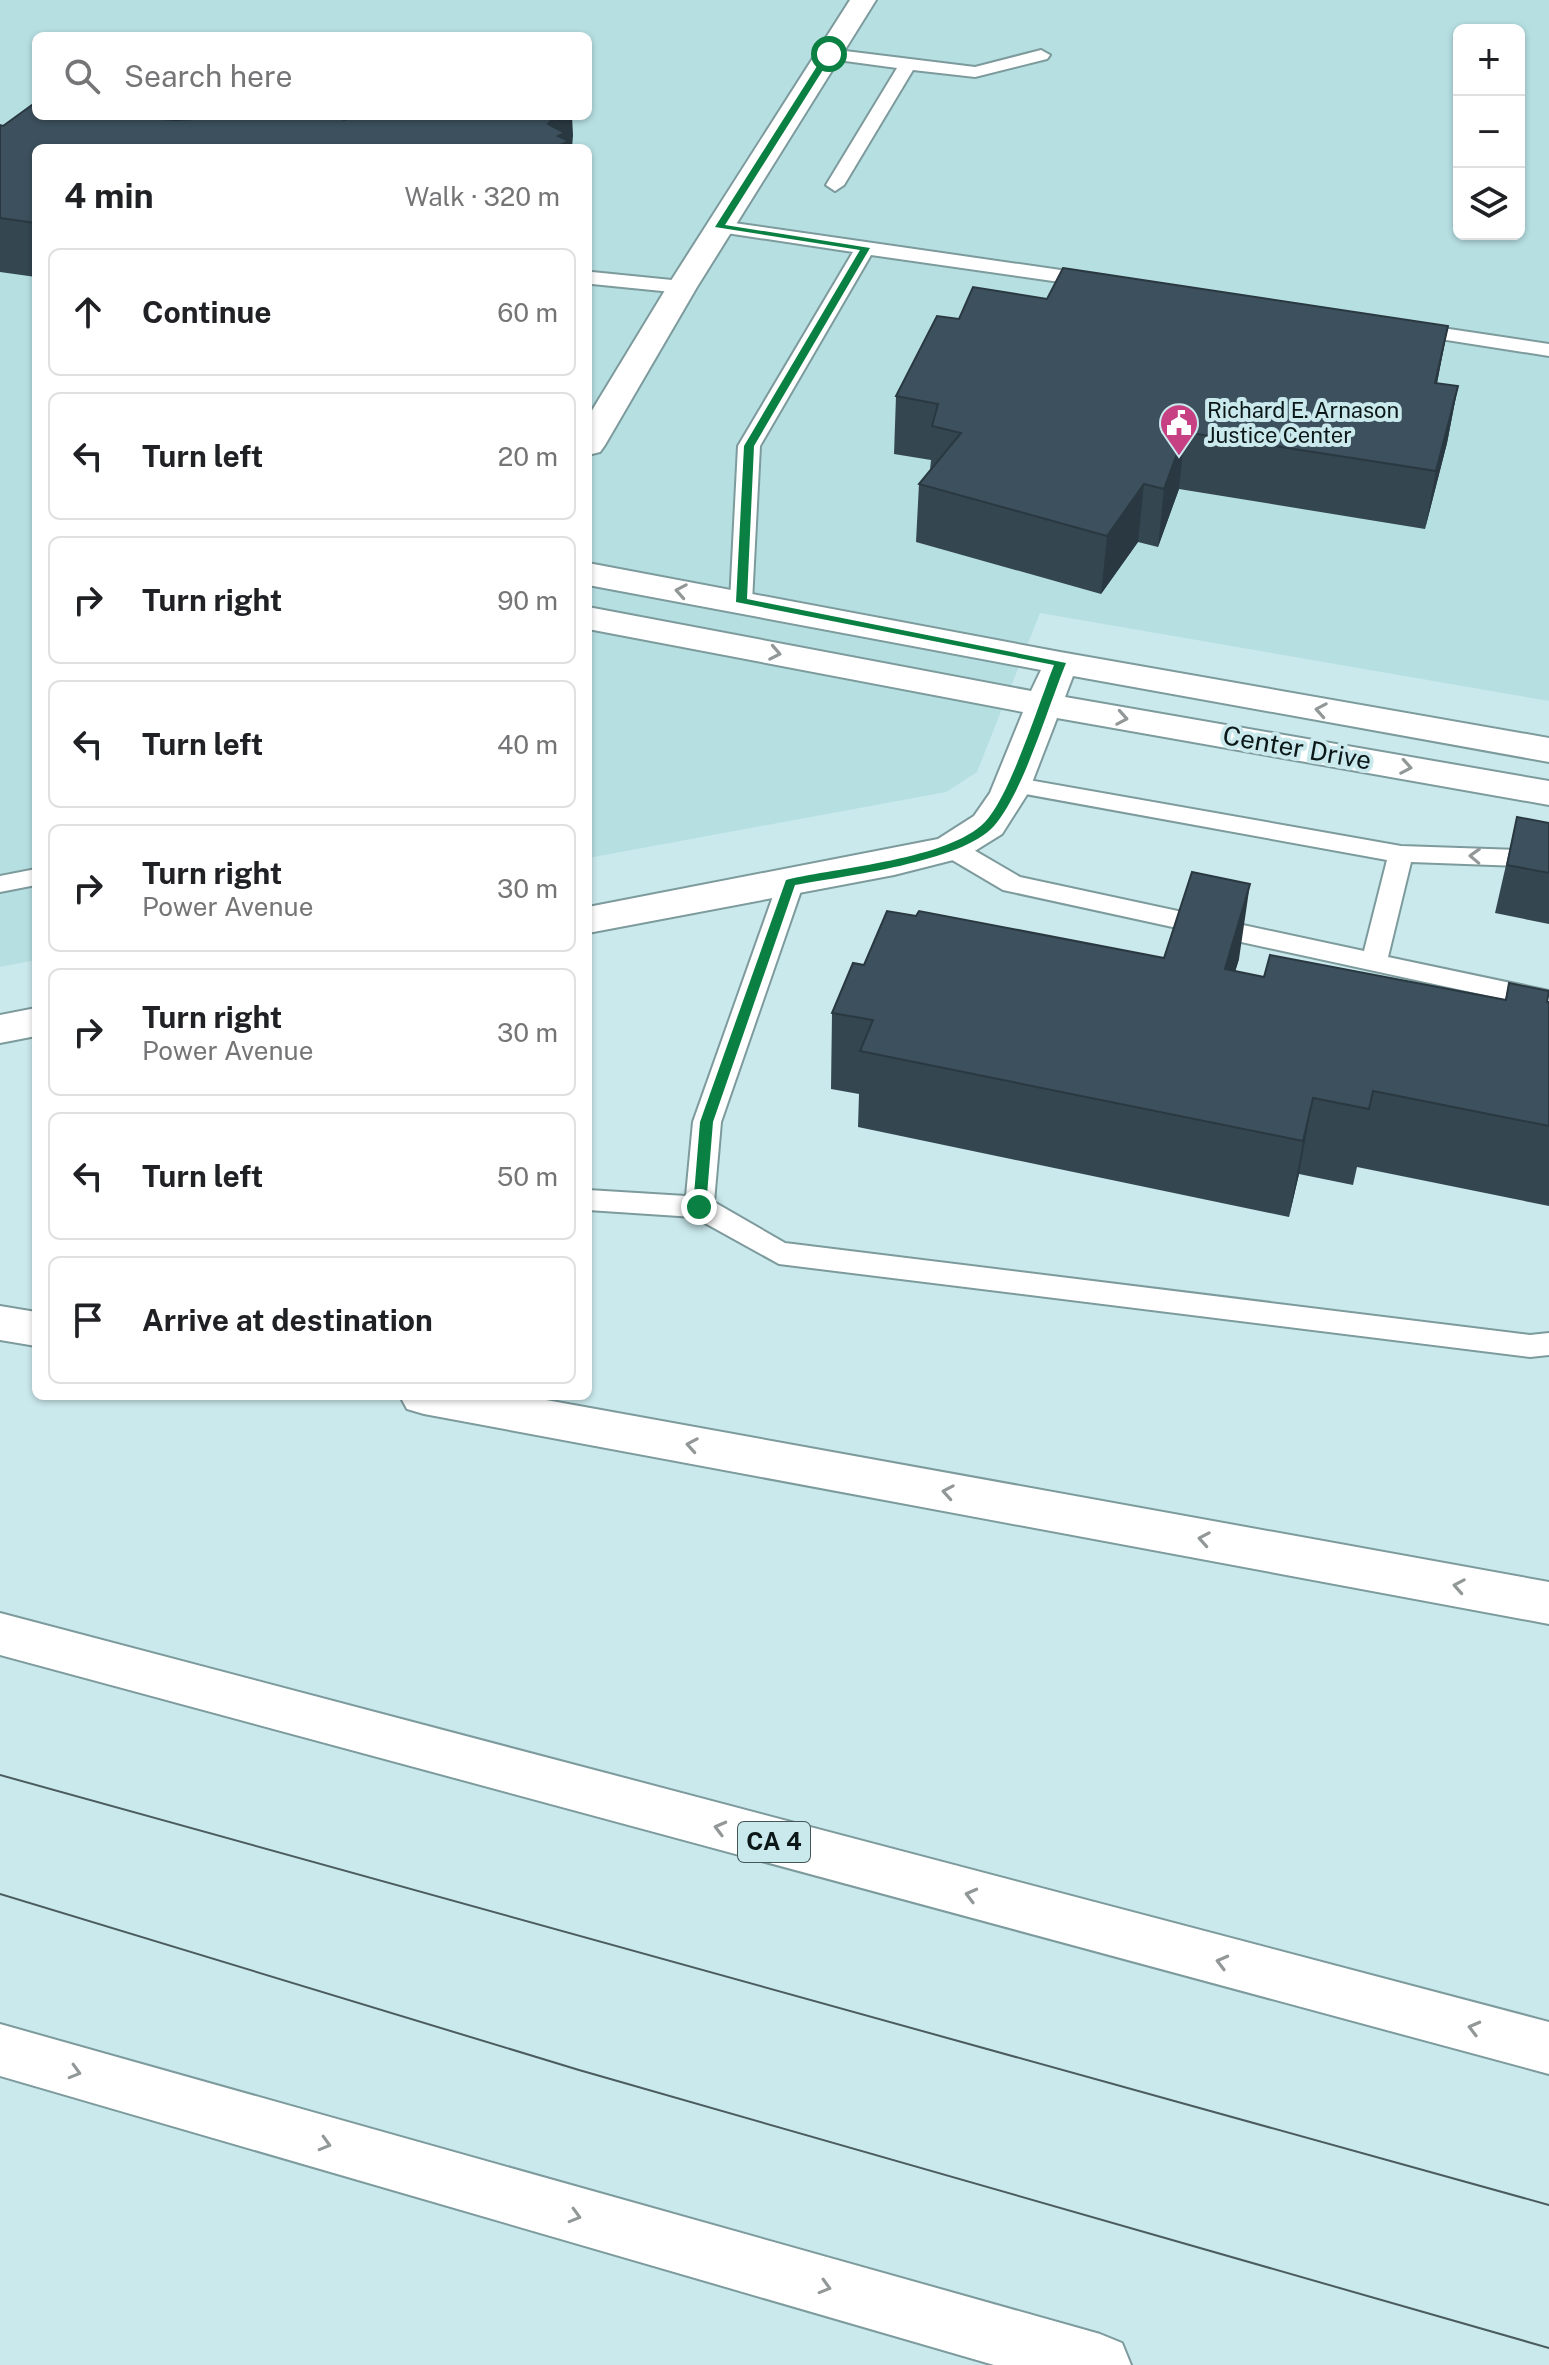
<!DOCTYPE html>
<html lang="en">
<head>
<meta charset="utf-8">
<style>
	body { margin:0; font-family:"Public Sans",sans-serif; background:#f6f6f6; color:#202124 }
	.controls { position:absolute; right:24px; top:24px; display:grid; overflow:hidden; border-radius:12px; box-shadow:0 2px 6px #0004 }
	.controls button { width:72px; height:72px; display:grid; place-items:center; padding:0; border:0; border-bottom:2px solid #e0e0e0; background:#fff; color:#202124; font:40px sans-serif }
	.stop { position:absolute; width:24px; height:24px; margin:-18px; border:6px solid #0b8043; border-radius:50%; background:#fff }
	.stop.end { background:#0b8043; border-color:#fff; box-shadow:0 2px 8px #0008 }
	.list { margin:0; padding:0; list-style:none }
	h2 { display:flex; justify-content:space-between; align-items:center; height:104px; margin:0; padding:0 32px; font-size:34px }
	h2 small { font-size:26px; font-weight:400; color:#757577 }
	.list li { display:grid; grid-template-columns:52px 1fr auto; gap:24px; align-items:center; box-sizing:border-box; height:128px; margin:0 16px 16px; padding:0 16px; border:2px solid #e0e0e0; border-radius:12px }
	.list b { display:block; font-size:30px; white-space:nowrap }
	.list p { margin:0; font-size:26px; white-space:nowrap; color:#757577 }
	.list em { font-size:26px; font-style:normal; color:#757577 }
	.icon { flex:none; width:44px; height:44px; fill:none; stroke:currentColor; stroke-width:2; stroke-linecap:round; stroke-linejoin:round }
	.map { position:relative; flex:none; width:1549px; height:2365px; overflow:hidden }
	.search { position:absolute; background:#fff; box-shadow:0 2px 6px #0004; left:32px; top:32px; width:560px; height:88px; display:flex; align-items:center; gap:20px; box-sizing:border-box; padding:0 28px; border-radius:12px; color:#757577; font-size:30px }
	.panel { position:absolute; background:#fff; box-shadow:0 2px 6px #0004; left:32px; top:144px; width:560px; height:1256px; border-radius:12px }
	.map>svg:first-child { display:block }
	.built { fill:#b6dfe2; fill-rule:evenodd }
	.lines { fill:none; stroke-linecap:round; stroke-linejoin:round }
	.lane-casing { stroke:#7d9a9c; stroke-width:4 }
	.street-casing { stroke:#7d9a9c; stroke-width:4 }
	.highway-casing { stroke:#7d9a9c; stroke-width:4 }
	.lane { fill:#fff; fill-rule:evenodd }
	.street { fill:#fff; fill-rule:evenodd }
	.highway { fill:#fff; fill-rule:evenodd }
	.tram { stroke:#4b5c5e; stroke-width:2 }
	.wall { fill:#344650 }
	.shaded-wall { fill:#2a3941 }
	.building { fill:#3c515d; stroke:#2a3941; stroke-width:2 }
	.oneway { stroke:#929797 }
	.route { fill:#0b8043 }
	.labels { text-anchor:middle; stroke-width:8; stroke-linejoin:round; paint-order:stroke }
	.far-poi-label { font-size:22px; fill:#0c1718; stroke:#cae9ec; text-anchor:start }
	.shield { fill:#cae9ec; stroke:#455658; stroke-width:2 }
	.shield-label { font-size:24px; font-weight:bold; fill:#0c1718 }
	.street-label { font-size:26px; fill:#0c1718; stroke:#cae9ec }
</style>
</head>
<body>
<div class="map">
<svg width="1549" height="2365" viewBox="0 0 1549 2365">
	<rect width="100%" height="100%" fill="#cae9ec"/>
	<!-- built -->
	<path class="built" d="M 0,0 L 1549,0 L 1549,701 L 1040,613 L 977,772 L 946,792 L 588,858 L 588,148 L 36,148 L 36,960 L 0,967 ZM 1459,30 L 1519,30 L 1519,234 L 1459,234 ZM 36,36 L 588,36 L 588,116 L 36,116 Z"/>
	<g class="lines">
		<defs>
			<g id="lane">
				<path d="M 829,49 L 975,67 L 1041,50 L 1050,55 L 1047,59 L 975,77 L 913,70 L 844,185 L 835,191 L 826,185 L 897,68 L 823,58 L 820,54 L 823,50 Z"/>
				<path d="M 720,221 L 1095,275 L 1105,281 L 1095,287 L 871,255 L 760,446 L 752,602 L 749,607 L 733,607 L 730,602 L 738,446 L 853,252 L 713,231 L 710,227 Z"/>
				<path d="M 592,272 L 682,281 L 692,287 L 682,293 L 592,284 L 588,283 L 588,273 Z"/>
				<path d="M 1409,323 L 1549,344 L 1549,356 L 1402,333 L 1399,329 Z"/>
				<path d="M 1012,777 L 1401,846 L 1549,851 L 1549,867 L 1411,862 L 1388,957 L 1549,991 L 1549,1009 L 1003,890 L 942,854 L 939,848 L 942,842 L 960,842 L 1020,877 L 1364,951 L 1387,860 L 1003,790 L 1000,785 L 1003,780 Z"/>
				<path d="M 36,869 L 36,885 L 0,892 L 0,876 Z"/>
				<path d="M 791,874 L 800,876 L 804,882 L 721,1122 L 714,1202 L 785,1243 L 1530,1335 L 1549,1333 L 1549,1355 L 1530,1357 L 779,1264 L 694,1217 L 588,1210 L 588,1190 L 686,1196 L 693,1122 L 778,882 L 782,876 Z"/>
			</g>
			<g id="street">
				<path d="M 850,0 L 876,0 L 697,287 L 605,445 L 600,452 L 588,455 L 588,417 L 667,287 Z"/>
				<path d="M 588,563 L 1060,652 L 1549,738 L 1549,762 L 1073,676 L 1065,697 L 1549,781 L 1549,805 L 1057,718 L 1028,793 L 1002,834 L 965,857 L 894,875 L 588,933 L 588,907 L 938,839 L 974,816 L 990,793 L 1023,712 L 588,629 L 588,607 L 1031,691 L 1041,670 L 588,585 Z"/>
				<path d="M 36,1008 L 36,1036 L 0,1043 L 0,1015 Z"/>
			</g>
			<g id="highway">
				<path d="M 0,1306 L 36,1312 L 36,1346 L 0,1340 Z"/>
				<path d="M 400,1396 L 524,1396 L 1549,1582 L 1549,1624 L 424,1414 L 407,1409 Z"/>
				<path d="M 0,1613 L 1549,2022 L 1549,2074 L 0,1655 Z"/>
				<path d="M 0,2024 L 1100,2334 L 1122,2343 L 1131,2365 L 994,2365 L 0,2076 Z"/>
			</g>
		</defs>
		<!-- lane casing -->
		<use href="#lane" class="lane-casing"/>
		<!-- street casing -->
		<use href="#street" class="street-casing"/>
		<!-- highway casing -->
		<use href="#highway" class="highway-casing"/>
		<!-- lane -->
		<use href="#lane" class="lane"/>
		<!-- street -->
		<use href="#street" class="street"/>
		<!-- highway -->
		<use href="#highway" class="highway"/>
		<!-- tram -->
		<g class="tram">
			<path d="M 0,1775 L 1549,2205"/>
			<path d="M 0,1894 L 579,2070 L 1549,2348"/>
		</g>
	</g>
	<!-- wall -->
	<g class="wall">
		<path d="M 36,116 L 176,120 L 344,120 L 573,135 L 36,148 L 36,277 L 0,272 L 0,125 L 3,126 Z"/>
		<path d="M 1047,299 L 1448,326 L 1437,383 L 1458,386 L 1447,443 L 1425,529 L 1179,489 L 1158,547 L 1138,542 L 1101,594 L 916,542 L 919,484 L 930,470 L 931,460 L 894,454 L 896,396 L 959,319 Z"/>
		<path d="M 1517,817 L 1549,823 L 1549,924 L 1495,913 Z"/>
		<path d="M 1164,958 L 1239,959 L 1235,971 L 1264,977 L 1505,1000 L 1509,983 L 1549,1002 L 1549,1206 L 1357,1167 L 1353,1185 L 1299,1174 L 1289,1217 L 858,1127 L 859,1094 L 831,1089 L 832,1013 L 864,965 Z"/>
	</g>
	<!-- shaded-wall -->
	<g class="shaded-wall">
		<path d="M 555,116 L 572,116 L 573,135 L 572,148 L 550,148 L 548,124 Z"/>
		<path d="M 1448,326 L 1437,383 L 1435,383 Z"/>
		<path d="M 1458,386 L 1447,443 L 1425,529 L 1436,471 Z"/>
		<path d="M 1185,432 L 1179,489 L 1158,547 L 1164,489 Z"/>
		<path d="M 1144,484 L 1138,542 L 1101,594 L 1107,536 Z"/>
		<path d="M 1250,884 L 1239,959 L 1213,1045 L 1225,969 Z"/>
		<path d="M 1313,1098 L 1299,1174 L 1289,1217 L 1303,1141 Z"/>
	</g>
	<!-- building -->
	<g class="building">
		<path d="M 32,105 L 36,105 L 36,116 L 113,116 L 176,120 L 258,116 L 340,116 L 344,120 L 362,116 L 555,116 L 548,124 L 565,133 L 558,136 L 569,141 L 554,148 L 36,148 L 36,223 L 0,218 L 0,125 L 3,126 Z"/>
		<path d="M 1063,268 L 1448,326 L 1435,383 L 1458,386 L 1436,471 L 1185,432 L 1164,489 L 1144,484 L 1107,536 L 919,484 L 961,433 L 932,426 L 938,404 L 896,396 L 937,316 L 959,319 L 973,287 L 1047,299 Z"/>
		<path d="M 1517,817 L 1549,823 L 1549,873 L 1507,865 Z"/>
		<path d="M 1192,872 L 1250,884 L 1225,969 L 1264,977 L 1270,955 L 1506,1000 L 1509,983 L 1549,991 L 1547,1002 L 1549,1002 L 1549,1126 L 1373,1091 L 1369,1109 L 1313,1098 L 1303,1141 L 860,1051 L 873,1020 L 832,1013 L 853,963 L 864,965 L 887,911 L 916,916 L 919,911 L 1164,958 Z"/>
	</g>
	<!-- one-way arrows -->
	<defs><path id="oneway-chevron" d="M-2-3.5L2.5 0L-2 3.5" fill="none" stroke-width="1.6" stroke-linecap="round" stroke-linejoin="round" transform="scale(2)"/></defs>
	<g class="oneway">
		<use href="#oneway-chevron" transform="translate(681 591) rotate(-170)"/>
		<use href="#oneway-chevron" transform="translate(775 653) rotate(11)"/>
		<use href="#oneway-chevron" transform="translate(1321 710) rotate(-170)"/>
		<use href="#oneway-chevron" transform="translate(1122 718) rotate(10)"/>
		<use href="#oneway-chevron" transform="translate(1406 767) rotate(10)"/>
		<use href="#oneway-chevron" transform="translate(1475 856) rotate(-178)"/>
		<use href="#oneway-chevron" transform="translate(692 1445) rotate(-170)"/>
		<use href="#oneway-chevron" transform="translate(948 1492) rotate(-170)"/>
		<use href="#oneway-chevron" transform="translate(1204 1539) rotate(-170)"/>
		<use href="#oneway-chevron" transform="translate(1459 1586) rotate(-170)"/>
		<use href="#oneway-chevron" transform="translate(720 1828) rotate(-165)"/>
		<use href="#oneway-chevron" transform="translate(971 1895) rotate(-165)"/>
		<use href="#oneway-chevron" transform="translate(1222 1962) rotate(-165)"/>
		<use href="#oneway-chevron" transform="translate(1474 2028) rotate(-165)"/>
		<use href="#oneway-chevron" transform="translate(75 2072) rotate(16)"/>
		<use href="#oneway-chevron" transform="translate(325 2144) rotate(16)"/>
		<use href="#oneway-chevron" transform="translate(575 2216) rotate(16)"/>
		<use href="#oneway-chevron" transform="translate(825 2287) rotate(16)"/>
	</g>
	<!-- route -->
	<path class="route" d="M 826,52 L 833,54 L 725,225 L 870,248 L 754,446 L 747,599 L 1066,663 C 1048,707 1023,793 994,826 C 962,862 844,876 795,885 L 713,1122 L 706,1207 L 699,1212 L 693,1207 L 700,1122 L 786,880 C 838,867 948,860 985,822 C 1010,796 1039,703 1054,665 L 736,602 L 744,446 L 860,250 L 715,227 Z"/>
	<!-- icons -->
	<defs>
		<symbol id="civic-pin" viewBox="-11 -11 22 30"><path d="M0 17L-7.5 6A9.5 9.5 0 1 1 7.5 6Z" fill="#c64083" stroke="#cae9ec"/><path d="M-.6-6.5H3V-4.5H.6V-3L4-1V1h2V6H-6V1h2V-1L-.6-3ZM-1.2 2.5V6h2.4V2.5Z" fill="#fff"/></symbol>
	</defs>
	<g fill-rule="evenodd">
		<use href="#civic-pin" x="1157" y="401" width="44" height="60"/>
	</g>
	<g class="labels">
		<!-- far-poi labels -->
		<g class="far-poi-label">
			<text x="1207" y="418">Richard E. Arnason<tspan x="1207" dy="25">Justice Center</tspan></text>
		</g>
		<!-- shield labels -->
		<rect class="shield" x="738" y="1822" width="72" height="40" rx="6"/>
		<g class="shield-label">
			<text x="774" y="1850">CA 4</text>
		</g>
		<!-- street labels -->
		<g class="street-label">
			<text transform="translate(1297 748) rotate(10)" y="9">Center Drive</text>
		</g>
	</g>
</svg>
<div class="controls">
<button>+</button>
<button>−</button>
<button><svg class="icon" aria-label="layers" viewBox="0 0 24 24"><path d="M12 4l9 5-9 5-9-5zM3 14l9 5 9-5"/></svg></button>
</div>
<div class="stop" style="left:829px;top:54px"></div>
<div class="stop end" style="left:699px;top:1207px"></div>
<div class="search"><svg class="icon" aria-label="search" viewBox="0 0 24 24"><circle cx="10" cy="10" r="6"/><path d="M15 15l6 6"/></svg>Search here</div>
<section class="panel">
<h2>4 min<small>Walk · 320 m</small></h2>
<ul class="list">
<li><svg class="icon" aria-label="ahead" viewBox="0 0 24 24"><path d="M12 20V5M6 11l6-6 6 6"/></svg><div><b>Continue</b></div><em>60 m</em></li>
<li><svg class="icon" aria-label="left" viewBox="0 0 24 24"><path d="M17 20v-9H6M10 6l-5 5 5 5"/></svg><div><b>Turn left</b></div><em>20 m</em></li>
<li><svg class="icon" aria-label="right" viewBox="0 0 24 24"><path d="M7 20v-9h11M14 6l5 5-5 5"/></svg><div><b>Turn right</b></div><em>90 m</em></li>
<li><svg class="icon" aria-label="left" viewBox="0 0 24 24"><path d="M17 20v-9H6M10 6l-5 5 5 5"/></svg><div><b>Turn left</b></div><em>40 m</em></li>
<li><svg class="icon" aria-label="right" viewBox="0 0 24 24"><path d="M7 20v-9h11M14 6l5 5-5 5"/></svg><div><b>Turn right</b><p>Power Avenue</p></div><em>30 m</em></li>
<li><svg class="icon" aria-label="right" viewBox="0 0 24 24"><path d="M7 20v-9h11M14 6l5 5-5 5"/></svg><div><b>Turn right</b><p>Power Avenue</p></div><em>30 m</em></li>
<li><svg class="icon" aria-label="left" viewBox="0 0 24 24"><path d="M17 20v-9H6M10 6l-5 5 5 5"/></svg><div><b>Turn left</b></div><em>50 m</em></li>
<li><svg class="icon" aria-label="arrive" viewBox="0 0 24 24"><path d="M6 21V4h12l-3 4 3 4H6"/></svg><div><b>Arrive at destination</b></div></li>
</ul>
</section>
</div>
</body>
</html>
